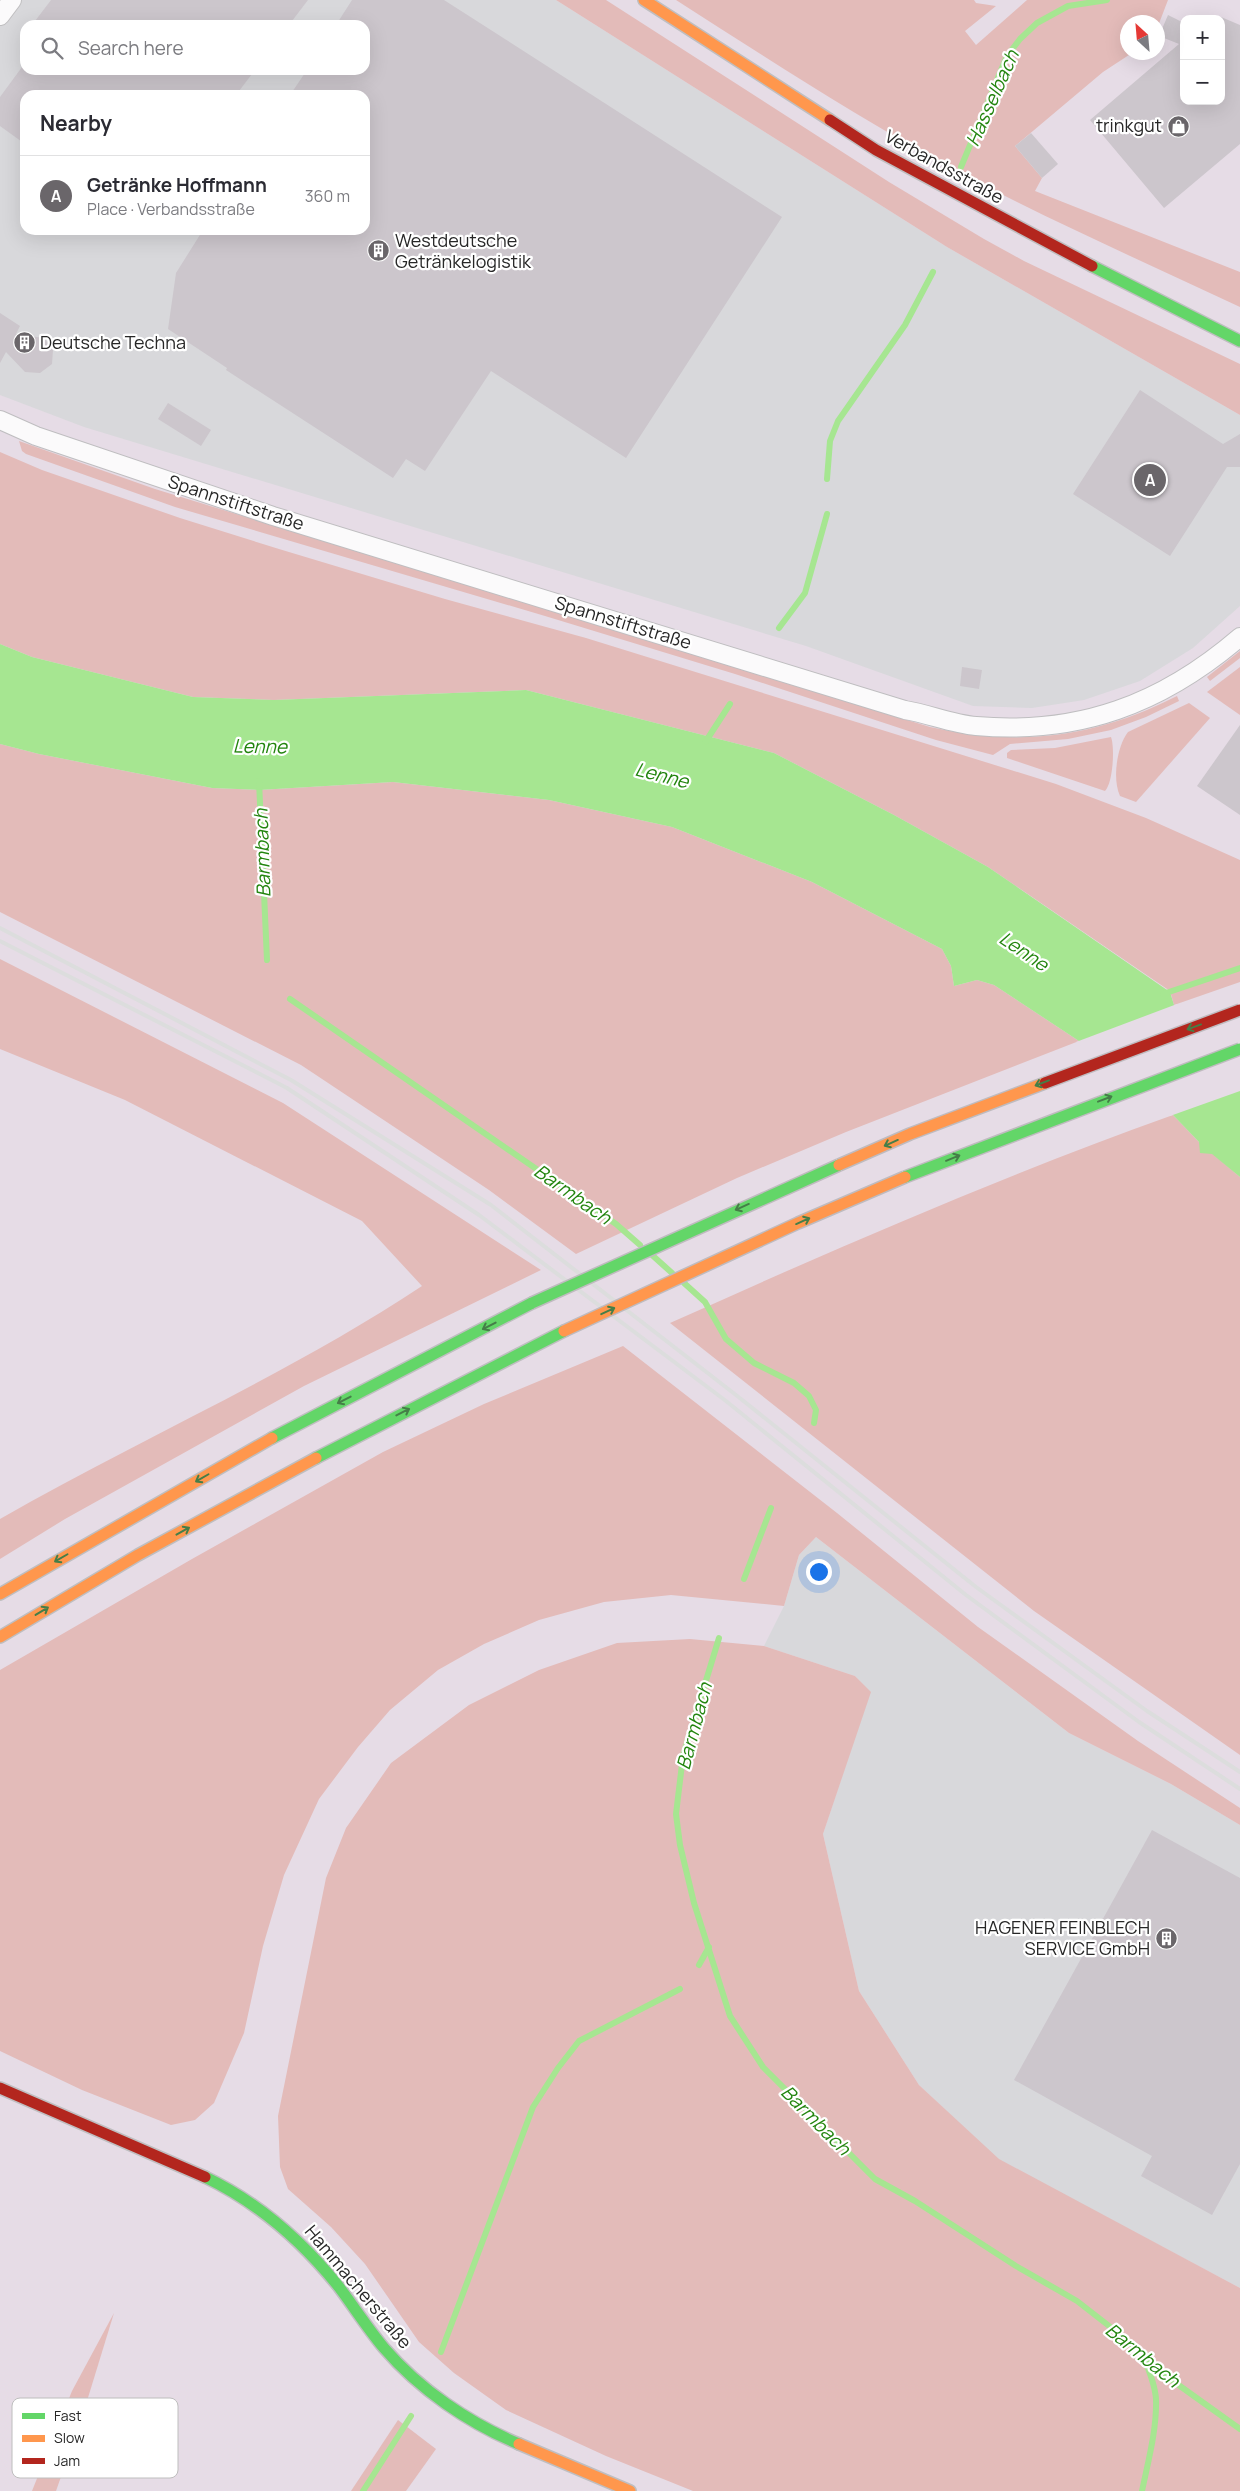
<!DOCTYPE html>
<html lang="en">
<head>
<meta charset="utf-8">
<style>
	body { margin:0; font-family:Manrope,sans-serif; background:#f7f7f7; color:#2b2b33 }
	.controls { position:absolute; right:15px; top:15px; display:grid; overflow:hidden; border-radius:10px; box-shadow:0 5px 20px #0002 }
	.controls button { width:45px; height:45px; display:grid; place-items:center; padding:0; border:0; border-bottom:1px solid #e1e1e2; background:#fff; color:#2b2b33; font:25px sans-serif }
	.compass { position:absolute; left:1120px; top:15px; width:45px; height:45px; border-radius:50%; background:#fff; box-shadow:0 5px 20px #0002; rotate:334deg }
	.you { position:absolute; left:818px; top:1571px; width:18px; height:18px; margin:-12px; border:4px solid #fff; border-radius:50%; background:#1a73e8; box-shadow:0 0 0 8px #1a73e833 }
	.badge { display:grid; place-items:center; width:32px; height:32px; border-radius:50%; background:#6a666a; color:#fff; font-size:16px; font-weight:700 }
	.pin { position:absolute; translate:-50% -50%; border:2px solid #fff; box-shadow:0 1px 5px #0006 }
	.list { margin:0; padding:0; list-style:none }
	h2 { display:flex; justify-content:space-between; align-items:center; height:65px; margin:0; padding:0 20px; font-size:21px }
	h2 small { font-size:16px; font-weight:400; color:#7c7c81 }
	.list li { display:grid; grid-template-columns:32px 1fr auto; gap:15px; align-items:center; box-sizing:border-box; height:80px; padding:0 20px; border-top:1px solid #e1e1e2 }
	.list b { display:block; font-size:19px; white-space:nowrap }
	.list p { margin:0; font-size:16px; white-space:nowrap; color:#7c7c81 }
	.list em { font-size:16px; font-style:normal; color:#7c7c81 }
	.icon { flex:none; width:28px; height:28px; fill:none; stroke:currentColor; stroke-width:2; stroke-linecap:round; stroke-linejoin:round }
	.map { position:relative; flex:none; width:1240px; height:2491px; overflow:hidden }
	.search { position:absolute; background:#fff; box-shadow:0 5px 20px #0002; left:20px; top:20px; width:350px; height:55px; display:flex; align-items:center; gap:12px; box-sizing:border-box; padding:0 18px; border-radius:15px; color:#7c7c81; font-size:19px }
	.panel { position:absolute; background:#fff; box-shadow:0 5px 20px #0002; left:20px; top:90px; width:350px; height:145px; border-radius:15px }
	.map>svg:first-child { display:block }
	.industrial { fill:#d8d8db; fill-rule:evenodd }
	.green { fill:#e3bbb9 }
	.water { fill:#a6e691 }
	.pier { fill:#e6dce6 }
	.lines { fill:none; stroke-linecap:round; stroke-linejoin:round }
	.stream { stroke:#a6e691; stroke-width:6 }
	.building { fill:#ccc6cc }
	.street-casing { stroke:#bfbec0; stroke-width:20 }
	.fast-casing { stroke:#bfbec0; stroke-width:14 }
	.slow-casing { stroke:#bfbec0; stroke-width:14 }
	.jam-casing { stroke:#bfbec0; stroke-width:14 }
	.street { stroke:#fbfafb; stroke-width:18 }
	.fast { stroke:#63d668; stroke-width:11 }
	.slow { stroke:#ff974d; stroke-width:11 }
	.jam { stroke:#b3261e; stroke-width:11 }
	.rail { stroke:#dcdddd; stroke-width:4 }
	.fast-bridge-casing { stroke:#bfbbbf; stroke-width:14; stroke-linecap:butt }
	.slow-bridge-casing { stroke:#bfbbbf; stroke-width:14; stroke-linecap:butt }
	.jam-bridge-casing { stroke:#bfbbbf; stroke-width:14; stroke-linecap:butt }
	.fast-bridge { stroke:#63d668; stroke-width:11 }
	.slow-bridge { stroke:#ff974d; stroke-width:11 }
	.jam-bridge { stroke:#b3261e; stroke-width:11 }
	.oneway { stroke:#457e48 }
	.labels { text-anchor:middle; stroke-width:4.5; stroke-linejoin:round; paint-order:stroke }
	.poi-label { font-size:18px; fill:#272727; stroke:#fff; text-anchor:end }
	.street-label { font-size:18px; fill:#272727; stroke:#fff }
	.water-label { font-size:19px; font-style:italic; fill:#23850f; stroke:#fff }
	.key { fill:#fff; stroke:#bebebe; stroke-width:1 }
	.key-label { font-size:14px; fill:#272727 }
</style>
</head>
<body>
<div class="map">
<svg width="1240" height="2491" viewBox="0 0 1240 2491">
	<rect width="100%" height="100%" fill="#e6dce6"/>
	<!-- industrial -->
	<g class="industrial">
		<path d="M 0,0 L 556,0 L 947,247 L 1240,415 L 1240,606 L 1193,648 L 1140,681 L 1084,700 L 1032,708 L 973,706 L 806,646 L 84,427 L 0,395 ZM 25,25 L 365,25 L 365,70 L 25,70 ZM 25,95 L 365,95 L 365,230 L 25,230 Z"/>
		<path d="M 816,1537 L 1069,1733 L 1171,1784 L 1240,1825 L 1240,2288 L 999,2160 L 919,2085 L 859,1991 L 823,1834 L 870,1692 L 855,1676 L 764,1646 L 784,1606 L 799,1555 Z"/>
	</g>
	<!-- green -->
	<g class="green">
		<path d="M 556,0 L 606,0 L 889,182 L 984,239 L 1024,261 L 1240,364 L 1240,415 L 947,247 Z"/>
		<path d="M 676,0 L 974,0 L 976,3 L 996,6 L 965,31 L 976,45 L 1027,0 L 1168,0 L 1158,26 L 1158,22 L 1128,22 L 1128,52 L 1132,53 L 1103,72 L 1015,146 L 1042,178 L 1035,191 L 1240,272 L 1240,307 C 1142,261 1042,217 947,166 C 854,115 765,57 676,0 Z"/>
		<path d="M 19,441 L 155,489 L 930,727 C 1020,747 1094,738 1177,696 L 1179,701 L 1146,717 L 1111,730 L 1068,739 L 1010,744 L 993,755 L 936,740 L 735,674 L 545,616 L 175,507 L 26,454 L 22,451 Z"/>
		<path d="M 0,452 L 42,470 L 180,518 L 279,549 L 445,599 L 586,638 L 1056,784 L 1146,818 L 1240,860 L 1240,982 L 1174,1005 L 1170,991 L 988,867 L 894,815 L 774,753 L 526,690 L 274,700 L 193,697 L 32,657 L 0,644 Z"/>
		<path d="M 1240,651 L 1240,658 L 1210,681 L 1207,677 Z"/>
		<path d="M 1240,667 L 1240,715 L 1207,692 Z"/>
		<path d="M 1189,703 L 1210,718 L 1136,802 L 1120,796 C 1112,779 1117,746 1128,732 Z"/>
		<path d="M 1111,737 C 1115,747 1113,783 1105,791 L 1007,758 L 1007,753 L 1011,750 L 1055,748 Z"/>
		<path d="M 0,744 L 39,754 L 212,788 L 259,790 L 393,782 L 549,800 L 672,827 L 812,882 L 942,949 L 951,966 L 954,986 L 977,980 L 994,985 L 1079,1041 L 846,1132 L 737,1178 L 576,1254 L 489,1190 L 301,1065 L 0,912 Z"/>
		<path d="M 0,959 L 283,1103 L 541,1270 L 304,1386 L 65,1519 L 0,1559 L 0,1519 C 139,1439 288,1375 422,1286 L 362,1221 L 125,1100 L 0,1049 Z"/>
		<path d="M 1173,1115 L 1199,1142 L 1240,1177 L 1240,1755 L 1034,1611 L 670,1323 C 835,1249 1002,1176 1173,1115 Z"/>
		<path d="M 623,1346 L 837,1513 L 978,1627 L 1138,1741 L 1240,1808 L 1240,1825 L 1171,1784 L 1069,1733 L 816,1537 L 799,1555 L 784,1606 L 671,1595 L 604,1602 L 539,1620 L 484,1644 L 438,1670 L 390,1710 L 358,1747 L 319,1799 L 284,1875 L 263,1946 L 244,2033 L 214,2103 L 195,2120 L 171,2125 L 82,2090 L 0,2051 L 0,1670 L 192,1559 L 383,1452 L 484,1404 Z"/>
		<path d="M 690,1639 L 764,1646 L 855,1676 L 871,1692 L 823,1834 L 859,1991 L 919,2085 L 999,2159 L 1240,2288 L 1240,2491 L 693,2491 L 606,2456 L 506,2410 L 454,2373 L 419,2342 L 365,2264 L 331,2227 L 288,2189 L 280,2167 L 278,2116 L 326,1878 L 346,1828 L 391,1763 L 469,1705 L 539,1670 L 617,1643 Z"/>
		<path d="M 114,2313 L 83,2414 L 56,2491 L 32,2491 L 72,2391 Z"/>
		<path d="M 398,2420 L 436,2449 L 406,2491 L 351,2491 Z"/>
	</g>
	<!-- water -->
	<path class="water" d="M 0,644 L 32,657 L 193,697 L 274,700 L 526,690 L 774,753 L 894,815 L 988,867 L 1170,992 L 1174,1005 L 1240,1050 L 1240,1177 L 1212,1154 L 1200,1153 L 1199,1142 L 1173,1115 L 1079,1041 L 994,985 L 977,980 L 954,986 L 951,966 L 942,949 L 812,882 L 672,827 L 549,800 L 393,782 L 259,790 L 212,788 L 39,754 L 0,744 Z"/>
	<!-- pier -->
	<path class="pier" d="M 1177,1004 L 1240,1047 L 1240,1091 L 1170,1116 L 1076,1042 Z"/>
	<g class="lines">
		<!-- stream -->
		<g class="stream">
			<path d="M 961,167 L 1007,56 L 1020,39 L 1037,23 L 1068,6 L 1107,0"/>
			<path d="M 827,479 L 830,441 L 838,421 L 905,325 L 933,272"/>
			<path d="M 779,628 L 805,593 L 827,514"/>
			<path d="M 706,741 L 730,704"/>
			<path d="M 259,781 L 267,960"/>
			<path d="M 1163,994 L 1240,968"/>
			<path d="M 290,999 L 616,1224 L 640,1245"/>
			<path d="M 652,1255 L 672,1273"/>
			<path d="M 684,1283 L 705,1302 L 726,1339 L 754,1363 L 794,1383 L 809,1396 L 816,1410 L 814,1423"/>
			<path d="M 744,1579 L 771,1508"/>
			<path d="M 719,1638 L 683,1756 L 676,1814 L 680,1845 L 694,1903 L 730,2016 L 763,2067 L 875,2179 L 915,2201 L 1016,2266 L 1077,2301 L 1122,2336 L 1166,2376 L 1240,2429"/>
			<path d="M 699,1965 L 709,1947"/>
			<path d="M 441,2352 L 533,2107 L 558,2068 L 579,2041 L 680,1989"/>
			<path d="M 363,2491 L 411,2416"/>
			<path d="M 1142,2491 C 1148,2462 1157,2429 1156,2399 C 1155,2385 1149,2370 1144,2358"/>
		</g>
	</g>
	<!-- building -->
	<g class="building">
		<path d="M 51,0 L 308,0 L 289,25 L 32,25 Z"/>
		<path d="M 352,0 L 444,0 L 782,217 L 626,458 L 491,371 L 425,471 L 406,459 L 393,478 L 226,370 L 227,368 L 168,329 L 176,273 L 203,230 L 365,230 L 365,95 L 290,95 L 307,70 L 365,70 L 365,25 L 336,25 Z"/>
		<path d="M 1168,15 L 1184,23 L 1184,101 L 1221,101 L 1221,17 L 1240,25 L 1240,144 L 1164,208 L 1090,120 L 1179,44 L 1159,36 Z"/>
		<path d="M 25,63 L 25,70 L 255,70 L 236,95 L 25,95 L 25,144 L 0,126 L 0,97 Z"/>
		<path d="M 1031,133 L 1058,164 L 1042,178 L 1015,146 Z"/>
		<path d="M 0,313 L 20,326 L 16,334 L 44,338 L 53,350 L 52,364 L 40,373 L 25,372 L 6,352 L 0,363 Z"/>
		<path d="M 1140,390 L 1223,444 L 1240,434 L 1240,467 L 1227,467 L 1170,556 L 1073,494 Z"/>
		<path d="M 168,403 L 211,430 L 201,446 L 158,419 Z"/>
		<path d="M 962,667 L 982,670 L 979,689 L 960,686 Z"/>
		<path d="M 1240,725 L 1240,815 L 1197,786 Z"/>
		<path d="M 1152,1830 L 1240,1878 L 1240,2164 L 1212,2215 L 1141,2176 L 1152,2156 L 1014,2080 Z"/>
	</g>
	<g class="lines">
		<defs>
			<g id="street">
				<path d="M 0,16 L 12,0"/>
				<path d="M 0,420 L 36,436 L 273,516 L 905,710 C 929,714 952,724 976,726 C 1079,735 1162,704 1240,637"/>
			</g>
			<g id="fast">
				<path d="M 1092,266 L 1240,341"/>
				<path d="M 272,1438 L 532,1303"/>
				<path d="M 316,1458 L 564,1331"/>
				<path d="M 205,2177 C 257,2202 303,2242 339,2287 C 354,2307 368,2329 384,2348 C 420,2390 469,2423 519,2444"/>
			</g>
			<g id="slow">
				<path d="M 644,0 L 830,120"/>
				<path d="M 0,1594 L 272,1438"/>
				<path d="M 0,1637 L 138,1555 L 316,1458"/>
				<path d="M 519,2444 L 630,2491"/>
			</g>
			<g id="jam">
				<path d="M 830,120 L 876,150 L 1092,266"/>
				<path d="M 0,2088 L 205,2177"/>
			</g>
		</defs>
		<!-- street casing -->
		<use href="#street" class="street-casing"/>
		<!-- fast casing -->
		<use href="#fast" class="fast-casing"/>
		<!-- slow casing -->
		<use href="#slow" class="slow-casing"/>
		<!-- jam casing -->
		<use href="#jam" class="jam-casing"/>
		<!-- street -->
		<use href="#street" class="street"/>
		<!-- fast -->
		<use href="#fast" class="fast"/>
		<!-- slow -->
		<use href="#slow" class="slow"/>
		<!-- jam -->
		<use href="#jam" class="jam"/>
		<!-- rail -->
		<g class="rail">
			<path d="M 0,928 L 291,1080 L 491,1205 L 736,1395 L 976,1587 L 1147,1711 L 1240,1772"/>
			<path d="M 0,941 L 287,1088 L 479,1215 L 726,1401 L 966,1595 L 1139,1722 L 1240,1789"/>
		</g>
		<defs>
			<g id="fast-bridge">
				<path d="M 905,1177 L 1240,1049"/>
				<path d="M 532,1303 L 839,1165"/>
			</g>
			<g id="slow-bridge">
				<path d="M 839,1165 L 910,1134 L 1045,1083"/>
				<path d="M 564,1331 L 798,1223 L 905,1177"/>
			</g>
			<path id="jam-bridge" d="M 1045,1083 L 1240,1010"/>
		</defs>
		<!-- fast-bridge casing -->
		<use href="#fast-bridge" class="fast-bridge-casing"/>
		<!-- slow-bridge casing -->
		<use href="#slow-bridge" class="slow-bridge-casing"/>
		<!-- jam-bridge casing -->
		<use href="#jam-bridge" class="jam-bridge-casing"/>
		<!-- fast-bridge -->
		<use href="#fast-bridge" class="fast-bridge"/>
		<!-- slow-bridge -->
		<use href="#slow-bridge" class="slow-bridge"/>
		<!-- jam-bridge -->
		<use href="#jam-bridge" class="jam-bridge"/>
	</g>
	<!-- one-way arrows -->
	<defs><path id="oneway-shaft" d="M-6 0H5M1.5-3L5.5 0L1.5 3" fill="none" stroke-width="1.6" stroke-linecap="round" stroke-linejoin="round" transform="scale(1.25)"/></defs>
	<g class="oneway">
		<use href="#oneway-shaft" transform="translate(1194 1027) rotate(160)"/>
		<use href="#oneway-shaft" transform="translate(1042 1083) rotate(159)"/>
		<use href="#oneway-shaft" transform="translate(1105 1099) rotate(-21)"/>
		<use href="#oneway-shaft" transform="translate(891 1143) rotate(156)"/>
		<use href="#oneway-shaft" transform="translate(953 1158) rotate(-22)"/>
		<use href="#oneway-shaft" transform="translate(742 1207) rotate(156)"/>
		<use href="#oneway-shaft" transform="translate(803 1221) rotate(-24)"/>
		<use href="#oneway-shaft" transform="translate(608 1311) rotate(-25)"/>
		<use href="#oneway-shaft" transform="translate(489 1326) rotate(153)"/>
		<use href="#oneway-shaft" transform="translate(344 1400) rotate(153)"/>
		<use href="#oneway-shaft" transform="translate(403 1412) rotate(-27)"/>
		<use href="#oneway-shaft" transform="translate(202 1478) rotate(150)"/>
		<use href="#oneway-shaft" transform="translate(183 1531) rotate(-29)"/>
		<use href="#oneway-shaft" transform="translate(61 1558) rotate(150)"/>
		<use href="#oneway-shaft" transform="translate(42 1611) rotate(-31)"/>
	</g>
	<!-- icons -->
	<defs>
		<symbol id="shop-disc" viewBox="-11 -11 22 22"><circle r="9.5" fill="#6a666a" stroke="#fff"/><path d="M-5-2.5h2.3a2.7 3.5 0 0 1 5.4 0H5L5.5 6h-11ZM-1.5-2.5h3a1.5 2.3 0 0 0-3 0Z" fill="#fff"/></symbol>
		<symbol id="building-disc" viewBox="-11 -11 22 22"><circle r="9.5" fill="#6a666a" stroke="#fff"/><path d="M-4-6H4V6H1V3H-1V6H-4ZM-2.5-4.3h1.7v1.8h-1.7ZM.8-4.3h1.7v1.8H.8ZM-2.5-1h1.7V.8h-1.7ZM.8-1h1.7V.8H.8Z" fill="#fff"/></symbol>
	</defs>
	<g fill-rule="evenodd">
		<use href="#shop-disc" x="1166" y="114" width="25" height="25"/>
		<use href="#building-disc" x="366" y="238" width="25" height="25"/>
		<use href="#building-disc" x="12" y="330" width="25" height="25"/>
		<use href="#building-disc" x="1154" y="1926" width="25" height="25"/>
	</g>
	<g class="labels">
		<!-- poi labels -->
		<g class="poi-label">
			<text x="1162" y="132">trinkgut</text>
			<text x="395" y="247" text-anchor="start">Westdeutsche<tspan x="395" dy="21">Getränkelogistik</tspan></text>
			<text x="40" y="349" text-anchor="start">Deutsche Techna</text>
			<text x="1150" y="1934">HAGENER FEINBLECH<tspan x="1150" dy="21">SERVICE GmbH</tspan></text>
		</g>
		<!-- street labels -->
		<g class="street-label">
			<text transform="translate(944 167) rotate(29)" y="6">Verbandsstraße</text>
			<text transform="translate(236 503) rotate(18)" y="6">Spannstiftstraße</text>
			<text transform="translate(623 623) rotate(17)" y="6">Spannstiftstraße</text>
			<text transform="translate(358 2287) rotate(50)" y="6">Hammacherstraße</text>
		</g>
		<!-- water labels -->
		<g class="water-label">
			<text transform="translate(992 98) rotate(-66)" y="7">Hasselbach</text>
			<text transform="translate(260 746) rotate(1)" y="7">Lenne</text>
			<text transform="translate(662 775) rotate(14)" y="7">Lenne</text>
			<text transform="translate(262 853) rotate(-92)" y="7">Barmbach</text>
			<text transform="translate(1024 951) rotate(34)" y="7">Lenne</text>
			<text transform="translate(573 1194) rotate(35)" y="7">Barmbach</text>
			<text transform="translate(694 1726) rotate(-75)" y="7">Barmbach</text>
			<text transform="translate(816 2120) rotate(45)" y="7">Barmbach</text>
			<text transform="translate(1143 2355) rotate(39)" y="7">Barmbach</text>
		</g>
	</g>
	<!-- legend -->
	<rect x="12" y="2398" width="166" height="80" rx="8" class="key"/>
	<rect x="22" y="2413" width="23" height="6" fill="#63d668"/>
	<rect x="22" y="2435" width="23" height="7" fill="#ff974d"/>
	<rect x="22" y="2458" width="23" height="6" fill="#b3261e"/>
	<g class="key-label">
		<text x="54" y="2421">Fast</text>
		<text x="54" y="2443">Slow</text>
		<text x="54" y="2466">Jam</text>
	</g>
</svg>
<div class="controls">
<button>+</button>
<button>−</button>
</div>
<svg class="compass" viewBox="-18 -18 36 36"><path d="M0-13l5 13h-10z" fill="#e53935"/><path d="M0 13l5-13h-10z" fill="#7c7c81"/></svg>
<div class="you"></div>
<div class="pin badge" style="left:1150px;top:480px">A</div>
<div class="search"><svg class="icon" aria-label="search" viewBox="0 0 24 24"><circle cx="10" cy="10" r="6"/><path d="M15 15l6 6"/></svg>Search here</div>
<section class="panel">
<h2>Nearby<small></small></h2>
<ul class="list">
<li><span class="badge">A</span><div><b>Getränke Hoffmann</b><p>Place · Verbandsstraße</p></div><em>360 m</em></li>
</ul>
</section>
</div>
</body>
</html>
